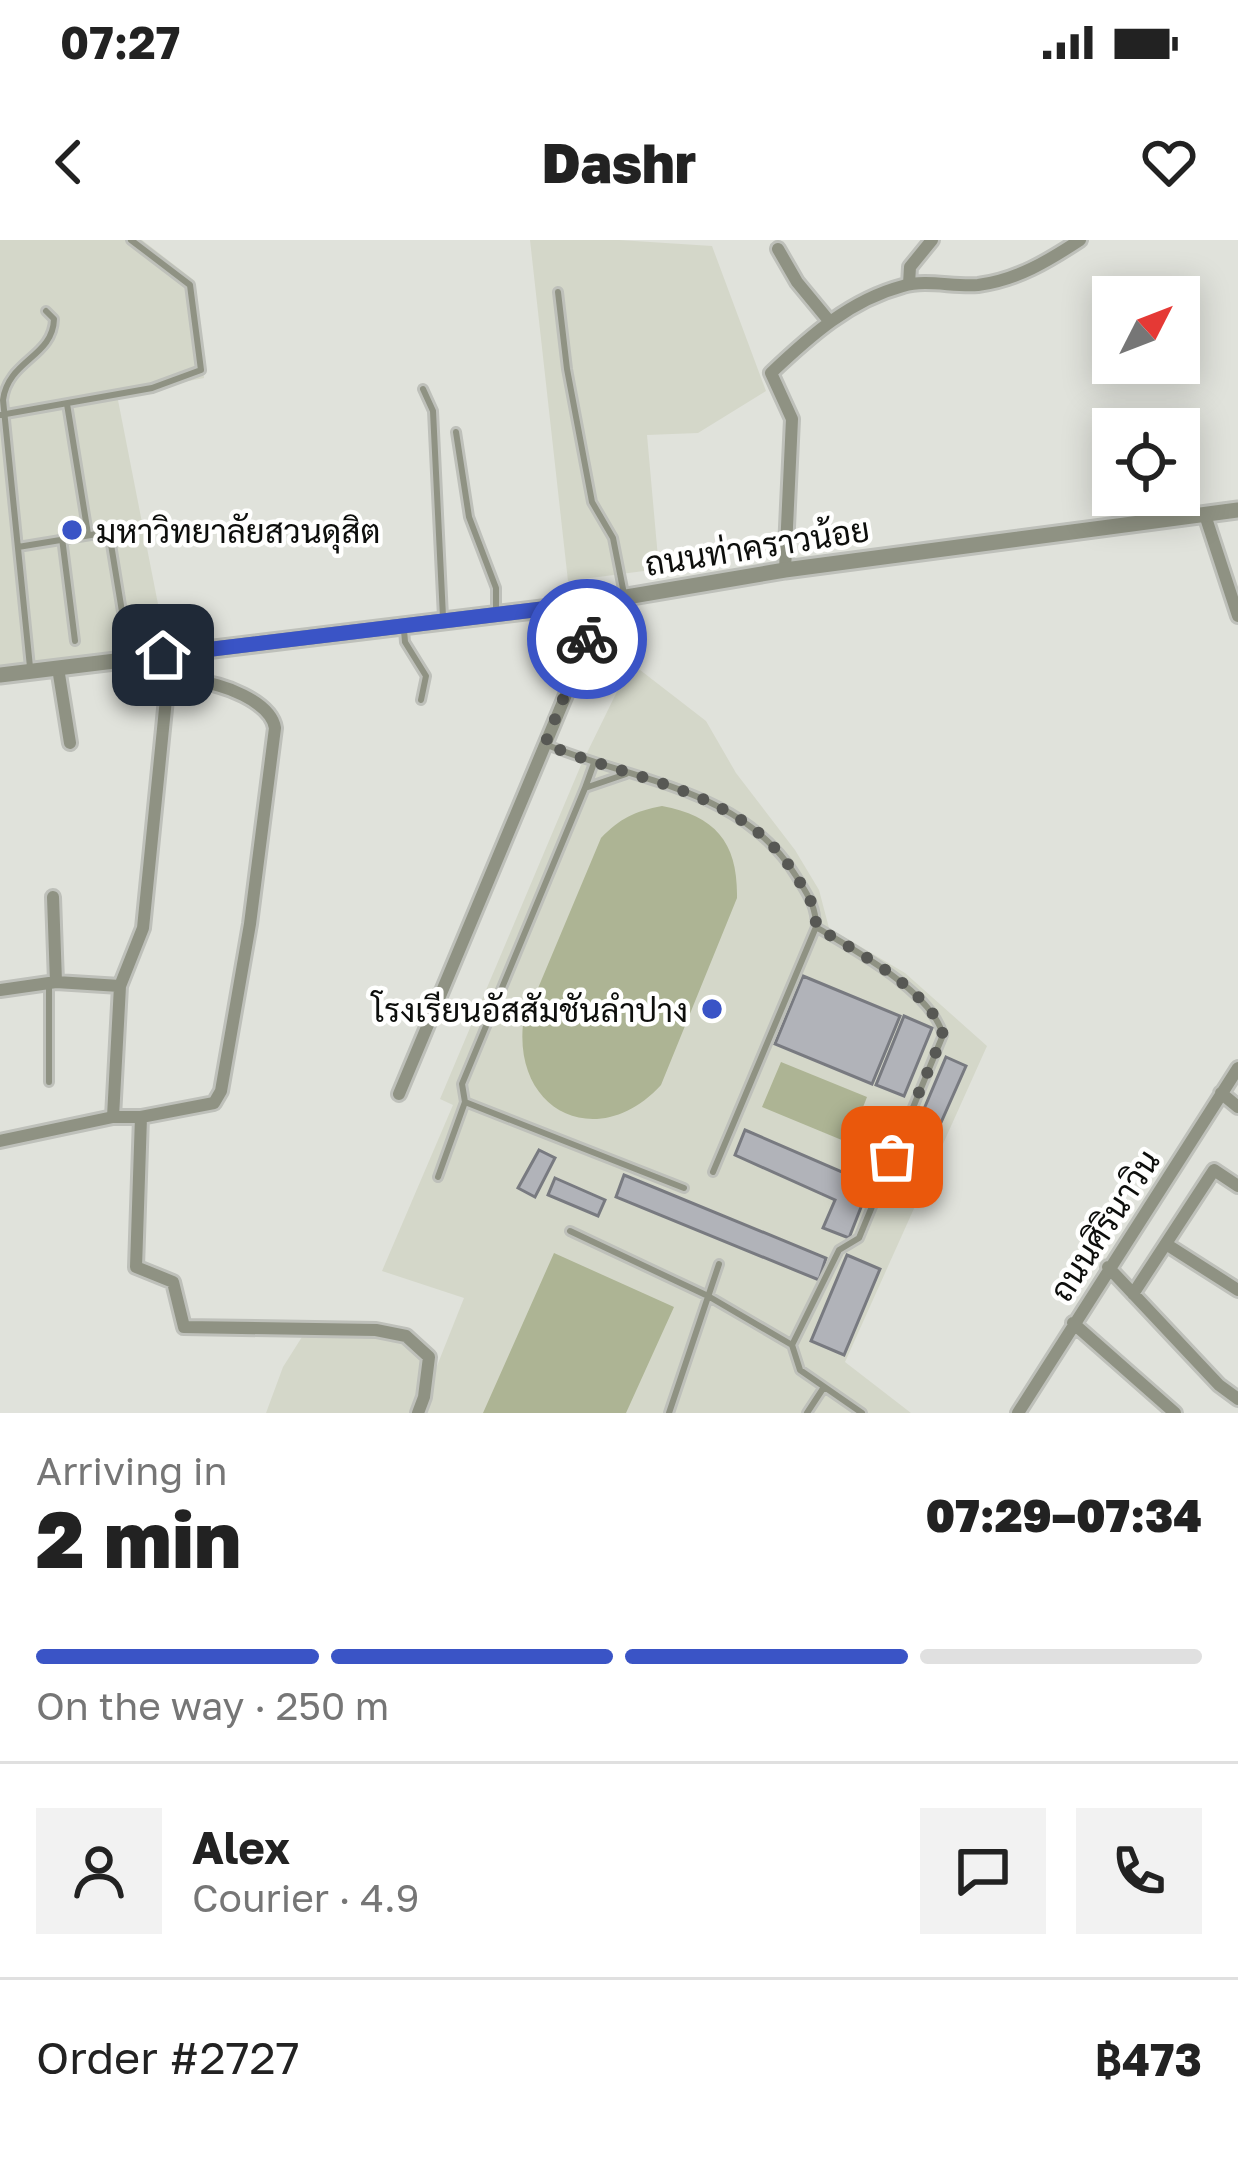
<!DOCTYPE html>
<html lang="en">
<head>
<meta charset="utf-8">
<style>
  :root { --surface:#fff; --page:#f2f2f2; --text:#222; --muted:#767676; --line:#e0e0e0; --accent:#3a54c6 }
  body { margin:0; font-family:"Golos Text",Sarabun,sans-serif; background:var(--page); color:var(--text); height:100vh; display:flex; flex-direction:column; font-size:45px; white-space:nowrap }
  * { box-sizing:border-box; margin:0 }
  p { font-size:39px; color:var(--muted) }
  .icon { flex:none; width:66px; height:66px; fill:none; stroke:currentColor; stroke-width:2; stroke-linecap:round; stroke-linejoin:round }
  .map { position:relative; height:1173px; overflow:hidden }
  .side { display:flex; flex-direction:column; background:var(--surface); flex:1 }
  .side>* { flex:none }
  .needle { width:78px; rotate:48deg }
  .tools { position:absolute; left:1092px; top:36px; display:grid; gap:24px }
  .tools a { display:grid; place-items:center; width:108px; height:108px; border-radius:0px; background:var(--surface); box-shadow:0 6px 30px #0003; font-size:60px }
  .pin { position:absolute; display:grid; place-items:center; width:102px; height:102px; color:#fff; margin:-51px; border-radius:24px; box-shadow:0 6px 18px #0006 }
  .courier { position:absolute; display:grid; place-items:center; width:120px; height:120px; margin:-60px; border:9px solid #3a54c6; border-radius:50%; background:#fff; color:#222; box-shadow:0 3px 15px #0007 }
  .overview em { font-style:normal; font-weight:800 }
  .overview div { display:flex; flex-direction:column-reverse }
  .overview { display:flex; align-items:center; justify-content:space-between; height:204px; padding:0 36px }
  h1 { font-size:78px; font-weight:800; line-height:90px }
  .bar { display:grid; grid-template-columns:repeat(4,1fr); gap:18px 12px; align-content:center; height:144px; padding:0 36px }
  .bar i { height:15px; border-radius:9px; background:var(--line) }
  .bar .active { background:var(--accent) }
  .bar p { grid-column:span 4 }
  .line { display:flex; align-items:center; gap:30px; padding:0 36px; border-top:3px solid var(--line) }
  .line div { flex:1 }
  .round { display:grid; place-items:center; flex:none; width:126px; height:126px; border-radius:0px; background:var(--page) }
  .status { display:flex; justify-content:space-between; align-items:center; height:84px; padding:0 60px; background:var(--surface); direction:ltr }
  .status svg { height:33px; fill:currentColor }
  header { display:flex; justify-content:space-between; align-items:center; height:156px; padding:0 36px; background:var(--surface); font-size:54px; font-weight:800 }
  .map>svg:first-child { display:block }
</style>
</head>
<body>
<div class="status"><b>07:27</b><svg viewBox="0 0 49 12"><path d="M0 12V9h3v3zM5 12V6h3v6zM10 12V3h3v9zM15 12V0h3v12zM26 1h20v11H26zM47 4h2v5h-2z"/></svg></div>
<header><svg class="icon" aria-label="back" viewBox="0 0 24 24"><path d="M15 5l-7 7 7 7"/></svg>Dashr<svg class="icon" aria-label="heart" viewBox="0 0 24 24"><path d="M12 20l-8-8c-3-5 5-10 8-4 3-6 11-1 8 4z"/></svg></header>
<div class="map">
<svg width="1238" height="1173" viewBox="0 0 1238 1173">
  <rect width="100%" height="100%" fill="#e0e2db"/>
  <path fill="#d4d7c9" d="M0,0h142l53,41 9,97 -87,17 50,255 -167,24z
    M530,0h89l93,6 54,145 -68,42 -51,2 12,134 -91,12z
    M631,423l75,58 30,52 59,77 24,40 10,38 76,45 82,73 -142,316 66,51h-645l17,-46 24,-38 99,7 23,21 -2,34 37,-93 -82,-27 71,-166 -13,-6 141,-334z"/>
  <path fill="#adb494" d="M662,566c54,10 76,37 75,92l-76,187c-61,67 -147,29 -138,-61l78,-186c18,-19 34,-27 61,-32z
    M781,822l86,35 -18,46 -87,-36z
    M554,1013l120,54 -48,106h-143z"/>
  <path fill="#b1b3b9" stroke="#787a80" stroke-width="3" d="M803,736l97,40 -28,68 -97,-40z
    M904,776l28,12 -28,68 -28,-11z
    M946,817l20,9 -31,70 -19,-8z
    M745,890l125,54 -21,54 -26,-10 12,-28 -100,-45z
    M539,910l16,8 -20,39 -17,-9z
    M624,935l202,83 -7,22 -203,-83z
    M555,938l50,22 -7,16 -50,-21z
    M847,1015l33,14 -36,86 -33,-14z"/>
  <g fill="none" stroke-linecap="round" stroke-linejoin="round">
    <defs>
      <path id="service" d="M558,52l9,77 25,133 21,36 11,56
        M423,149l10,22 10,206
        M67,164l21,130
        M0,175l152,-27 49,-18 -11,-85 -59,-45
        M456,192l13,85 27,71v26
        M62,298l13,103
        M18,307l91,-15 16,98
        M404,390l1,12 21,34 -5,24
        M30,427l-27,-267c5,-40 50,-43 51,-81l-8,-8
        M545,504c87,37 197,44 251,132 11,18 20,29 20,51l-103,245
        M585,548l9,-25
        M49,743v99
        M465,862l219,86
        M438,937l27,-75 -3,-18 123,-296 41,-14
        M570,991l138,65 84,49 8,25 62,43
        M792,1105l47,-95 20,-12 84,-203c-12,-44 -89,-85 -127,-108
        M669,1173l50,-149
        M807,1173l17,-26"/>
      <path id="minor" d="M778,9l19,33 33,40
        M909,44l1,-17 22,-27
        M1205,275l33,101
        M785,330l7,-151 -21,-46c39,-37 79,-73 132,-87 23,-7 50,1 75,-1 39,-5 70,-24 102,-45
        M58,428l12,75
        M53,657l3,85
        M0,750l56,-8 64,4
        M1221,853l17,14
        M399,854l187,-447 5,-44
        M113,877l7,-131 23,-58 24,-239
        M141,877l-5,150 37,15 11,45 192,3 30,6 23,21 -5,40 -6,16
        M0,901l113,-24h28l73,-14 7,-12 29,-167 25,-196c-4,-26 -54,-46 -79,-46 -9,0 -20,5 -29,7l-4,-34
        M1166,1004l72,46
        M1108,1027l111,118 19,14
        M1133,1054l81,-124 24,16
        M1073,1083l102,90
        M1018,1173l220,-345"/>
      <path id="tertiary" d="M0,435l591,-72 194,-33 453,-60"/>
    </defs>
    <use href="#service" stroke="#bec0ba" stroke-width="12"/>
    <use href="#minor" stroke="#bec0ba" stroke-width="18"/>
    <use href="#tertiary" stroke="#bec0ba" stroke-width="21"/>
    <use href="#service" stroke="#8f9283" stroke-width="6"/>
    <use href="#minor" stroke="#8f9283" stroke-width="12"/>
    <use href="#tertiary" stroke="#8f9283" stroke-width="15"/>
  </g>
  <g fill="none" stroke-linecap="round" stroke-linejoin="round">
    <path stroke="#575854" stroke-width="12" stroke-dasharray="0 21.6" d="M587,399l-42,105c87,37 197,44 251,132 11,18 20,29 20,51 38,23 116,64 127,108l-51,122"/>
    <path stroke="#3a54c6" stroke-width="15" d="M163,415l428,-52 -4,36"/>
  </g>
  <g fill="#3a54c6" stroke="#fffffe" stroke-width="4.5">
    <circle cx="72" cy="290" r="12"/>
    <circle cx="712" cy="769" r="12"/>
  </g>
  <g text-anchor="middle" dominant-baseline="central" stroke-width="9" stroke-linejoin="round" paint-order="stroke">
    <g font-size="33" fill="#0d0e0c" stroke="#fffffe" text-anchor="start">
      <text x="96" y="290">มหาวิทยาลัยสวนดุสิต</text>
      <text x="688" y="769" text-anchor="end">โรงเรียนอัสสัมชันลำปาง</text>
    </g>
    <g font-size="33" fill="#0d0e0c" stroke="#fffffe">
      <text transform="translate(757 306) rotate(-9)">ถนนท่าคราวน้อย</text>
      <text transform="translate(1104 985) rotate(-57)">ถนนศิรินาวิน</text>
    </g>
  </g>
</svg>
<div class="tools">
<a><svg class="needle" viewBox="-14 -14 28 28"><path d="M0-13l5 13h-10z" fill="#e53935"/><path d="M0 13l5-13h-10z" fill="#767676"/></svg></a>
<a><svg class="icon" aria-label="locate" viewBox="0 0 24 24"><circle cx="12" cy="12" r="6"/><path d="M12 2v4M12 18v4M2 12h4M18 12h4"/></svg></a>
</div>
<div class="pin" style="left:892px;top:917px;background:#ea580c"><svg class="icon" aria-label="bag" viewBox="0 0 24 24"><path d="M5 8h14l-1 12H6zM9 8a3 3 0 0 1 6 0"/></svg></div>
<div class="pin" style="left:163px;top:415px;background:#1f2937"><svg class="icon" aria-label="home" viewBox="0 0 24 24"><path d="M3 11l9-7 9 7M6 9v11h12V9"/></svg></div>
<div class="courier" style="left:587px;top:399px"><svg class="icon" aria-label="bike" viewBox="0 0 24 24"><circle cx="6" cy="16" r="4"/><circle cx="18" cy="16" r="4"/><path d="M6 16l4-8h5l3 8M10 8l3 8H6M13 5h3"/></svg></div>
</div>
<section class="side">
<div class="overview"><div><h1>2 min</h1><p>Arriving in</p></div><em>07:29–07:34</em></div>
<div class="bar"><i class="active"></i><i class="active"></i><i class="active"></i><i></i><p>On the way · 250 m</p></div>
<div class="line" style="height:216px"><a class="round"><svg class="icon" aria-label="person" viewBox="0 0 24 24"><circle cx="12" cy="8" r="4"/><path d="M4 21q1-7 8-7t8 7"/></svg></a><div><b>Alex</b><p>Courier · 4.9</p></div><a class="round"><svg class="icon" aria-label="chat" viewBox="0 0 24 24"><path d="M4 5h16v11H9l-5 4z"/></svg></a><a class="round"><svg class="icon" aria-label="phone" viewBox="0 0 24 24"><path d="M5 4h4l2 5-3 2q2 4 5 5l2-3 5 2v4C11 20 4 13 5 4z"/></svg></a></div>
<div class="line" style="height:156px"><div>Order #2727</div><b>฿473</b></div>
</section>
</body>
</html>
